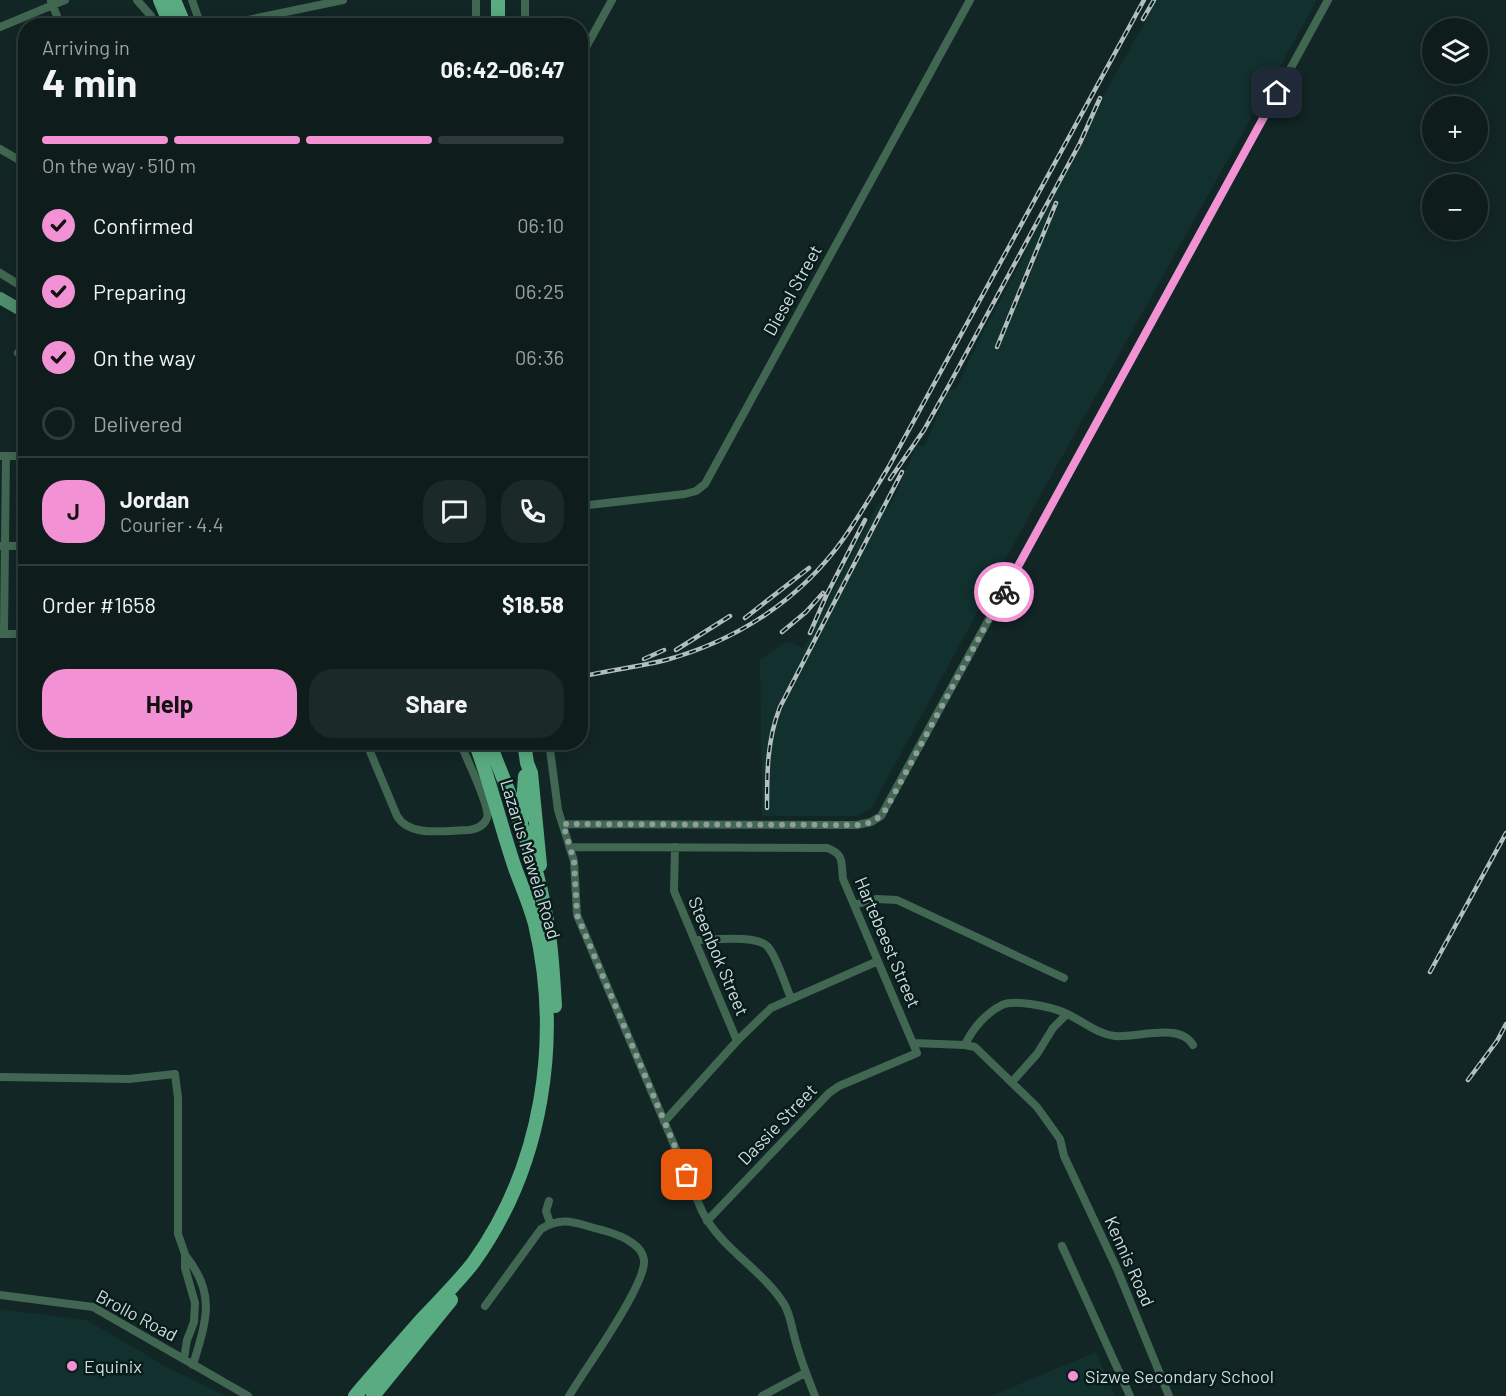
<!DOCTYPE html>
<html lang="en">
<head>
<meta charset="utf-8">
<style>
  :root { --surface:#0e1c1c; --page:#1c2929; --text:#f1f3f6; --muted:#9ba1a3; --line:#2e3a3b; --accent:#f391d5 }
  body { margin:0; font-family:Barlow,sans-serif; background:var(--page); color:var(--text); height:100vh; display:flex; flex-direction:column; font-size:22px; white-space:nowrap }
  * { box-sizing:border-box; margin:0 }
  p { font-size:20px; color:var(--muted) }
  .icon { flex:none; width:33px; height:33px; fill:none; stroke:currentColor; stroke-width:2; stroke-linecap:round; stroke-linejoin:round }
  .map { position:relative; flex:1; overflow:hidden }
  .side { position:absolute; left:18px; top:18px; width:570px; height:732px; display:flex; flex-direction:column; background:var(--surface); border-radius:24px; box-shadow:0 3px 15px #0003,0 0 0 2px var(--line) }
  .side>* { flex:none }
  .buttons { position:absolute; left:1422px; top:18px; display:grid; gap:12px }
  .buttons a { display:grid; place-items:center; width:66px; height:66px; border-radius:50%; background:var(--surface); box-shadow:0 3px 15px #0003,0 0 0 2px var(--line); font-size:30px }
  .pin { position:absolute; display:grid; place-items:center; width:51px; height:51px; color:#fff; margin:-26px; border-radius:12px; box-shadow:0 3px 9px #0006 }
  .courier { position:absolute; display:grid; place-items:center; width:60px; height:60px; margin:-30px; border:4px solid #f391d5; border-radius:50%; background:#fff; color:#222; box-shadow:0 2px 8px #0007 }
  .head em { font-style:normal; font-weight:700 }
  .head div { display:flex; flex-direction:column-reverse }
  .head { display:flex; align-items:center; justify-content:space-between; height:102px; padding:0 24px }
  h1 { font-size:39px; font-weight:700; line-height:45px }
  .bar { display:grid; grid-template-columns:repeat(4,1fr); gap:9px 6px; align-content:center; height:72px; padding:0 24px }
  .bar i { height:8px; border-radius:4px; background:var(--line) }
  .bar .active { background:var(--accent) }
  .bar p { grid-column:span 4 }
  .line { display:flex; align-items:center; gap:15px; padding:0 24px; border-top:2px solid var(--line) }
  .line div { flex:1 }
  .round { display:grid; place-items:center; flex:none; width:63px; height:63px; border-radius:24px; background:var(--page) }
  ol { padding:0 24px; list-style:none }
  li { display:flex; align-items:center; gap:18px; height:66px }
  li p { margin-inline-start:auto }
  li .icon { padding:6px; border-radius:50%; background:var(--accent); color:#111; stroke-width:4 }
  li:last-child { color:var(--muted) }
  li i { width:33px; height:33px; border:3px solid var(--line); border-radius:50% }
  .button { display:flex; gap:12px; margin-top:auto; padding:12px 24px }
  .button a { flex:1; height:69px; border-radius:24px; background:var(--accent); color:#111; font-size:24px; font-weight:700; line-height:69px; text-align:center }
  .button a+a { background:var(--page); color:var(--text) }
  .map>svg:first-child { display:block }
</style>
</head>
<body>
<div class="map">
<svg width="1506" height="1396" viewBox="0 0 1506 1396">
  <rect width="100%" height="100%" fill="#122625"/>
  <path fill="#11302e" d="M1157,0h160l-283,507 -163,302 -14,7h-95l-2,-156 26,-19 18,7 74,-145 11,5 28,-64 7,3 24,-57h7l27,-56 33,-61 76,-155z
    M0,1309l87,11 78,46 61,30h-226z
    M1096,1352l19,44h-124z"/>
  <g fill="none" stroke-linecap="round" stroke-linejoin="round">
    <path stroke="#416752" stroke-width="8" d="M137,0l14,16 4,10
      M192,0l9,26
      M525,0v26
      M51,1l10,25
      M219,26l124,-26
      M476,26v-26
      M0,27l65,-27
      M580,58l32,-58
      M0,149l26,15
      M0,273l26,16
      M26,341l-8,12 8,4
      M0,456h26
      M580,506l105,-12 11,-3 9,-7 265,-484
      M0,546h26
      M0,634h26
      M4,634l2,-178
      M366,742l31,74c13,22 49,14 72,14 7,-1 15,-4 18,-12 4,-11 -22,-62 -27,-76
      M549,742l9,68 16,51 3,54 125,296c19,38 60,58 82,93 6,10 7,20 10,31 5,21 13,41 21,61
      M563,824l294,1 14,-3 10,-6 447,-816
      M571,847l256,1c18,6 14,16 16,31l74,174 -78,33 -10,7 -122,128
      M675,847l-1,44 63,150
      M854,905l22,-6 21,1 167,78
      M695,940c16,0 63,-6 73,7 9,10 17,38 23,51
      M913,1043l52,2 10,2 62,60 23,32 4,17 53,113 52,127
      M965,1045c7,-16 21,-32 37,-40 14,-6 50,2 63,8 17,7 31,21 50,23 22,2 65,-14 78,9
      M0,1077l129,2 46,-5 3,24v136l7,20v14l10,35 -1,19 -7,18 -3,19
      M1012,1082l25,-28 16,-26 14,-14
      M664,1122l73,-81 34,-33 107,-47
      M549,1201l-3,10 4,12
      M1062,1246l68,150
      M185,1255c32,39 21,66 8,110
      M0,1295l93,12 155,89
      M485,1306l56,-77c23,-14 36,-5 61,1 15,4 40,13 42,30 3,24 -61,112 -75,136
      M762,1396l43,-23"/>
    <path stroke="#4f8d6c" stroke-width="12" d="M0,298l26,15"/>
    <path stroke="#59ab81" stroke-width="14" d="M160,0l11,26
      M174,0l11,26
      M498,26v-26
      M489,742c21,54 44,106 55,163 7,33 9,67 11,101
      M524,742l3,21 4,10 9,92
      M522,819l3,-43
      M355,1396c23,-27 46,-53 69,-79 17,-18 34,-35 49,-54 70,-97 89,-224 62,-339 -5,-19 -13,-37 -20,-56 -14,-41 -24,-84 -40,-126
      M373,1396l78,-96"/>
    <defs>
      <path id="rail" d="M1143,19l11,-19
        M997,347l59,-144
        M890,479l34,-49 24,-43 132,-244 20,-45
        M745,618l64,-50
        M782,632l24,-20 17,-19
        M810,633l17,-39 38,-74
        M676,650l54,-34
        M644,659l20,-9
        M580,677c29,-7 58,-10 86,-17 72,-20 135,-61 178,-122 16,-23 30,-47 44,-70l256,-468
        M767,808c0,-36 0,-68 13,-101l122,-235
        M1430,972l76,-139
        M1468,1080l29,-39 9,-17"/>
    </defs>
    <use href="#rail" stroke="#b2bfbe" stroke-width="4.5"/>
    <use href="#rail" stroke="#081d1b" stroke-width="2" stroke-dasharray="7" stroke-linecap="butt"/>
  </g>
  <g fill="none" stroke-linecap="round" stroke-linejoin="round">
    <path stroke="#8e9c9b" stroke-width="6" stroke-dasharray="0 10.8" d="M687,1175l-110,-260 -3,-54 -11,-37 294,1c13,-1 21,-5 29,-16l118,-217"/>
    <path stroke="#f391d5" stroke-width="8" d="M1004,592l273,-499"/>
  </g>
  <g fill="#f391d5" stroke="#081d1b" stroke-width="2">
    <circle cx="72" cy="1366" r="6"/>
    <circle cx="1073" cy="1376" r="6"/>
  </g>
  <g text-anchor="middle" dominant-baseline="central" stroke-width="5" stroke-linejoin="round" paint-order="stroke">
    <g font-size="18" fill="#d0dcdb" stroke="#081d1b">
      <text transform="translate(792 290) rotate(-61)">Diesel Street</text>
      <text transform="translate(531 859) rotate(73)">Lazarus Mawela Road</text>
      <text transform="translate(888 942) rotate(67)">Hartebeest Street</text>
      <text transform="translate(719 956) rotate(67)">Steenbok Street</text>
      <text transform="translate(777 1124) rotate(-46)">Dassie Street</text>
      <text transform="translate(1130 1261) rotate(66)">Kennis Road</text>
      <text transform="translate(137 1315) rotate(28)">Brollo Road</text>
    </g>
    <g font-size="18" fill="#d0dcdb" stroke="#081d1b" text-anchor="start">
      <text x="84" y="1366">Equinix</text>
      <text x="1085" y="1376">Sizwe Secondary School</text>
    </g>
  </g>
</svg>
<div class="buttons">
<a><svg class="icon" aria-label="layers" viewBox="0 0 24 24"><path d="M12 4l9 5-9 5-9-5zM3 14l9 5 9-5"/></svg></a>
<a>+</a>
<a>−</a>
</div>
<div class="pin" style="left:687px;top:1175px;background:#ea580c"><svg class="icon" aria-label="bag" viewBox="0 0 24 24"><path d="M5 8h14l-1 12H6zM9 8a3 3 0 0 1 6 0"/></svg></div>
<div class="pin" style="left:1277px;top:93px;background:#1f2937"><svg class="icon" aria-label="home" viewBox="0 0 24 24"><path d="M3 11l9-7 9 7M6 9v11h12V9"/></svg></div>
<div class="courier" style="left:1004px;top:592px"><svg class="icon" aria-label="bike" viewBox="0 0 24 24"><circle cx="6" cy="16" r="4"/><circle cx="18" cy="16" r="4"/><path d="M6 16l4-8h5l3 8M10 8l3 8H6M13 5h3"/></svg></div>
<section class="side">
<div class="head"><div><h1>4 min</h1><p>Arriving in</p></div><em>06:42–06:47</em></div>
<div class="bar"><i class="active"></i><i class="active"></i><i class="active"></i><i></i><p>On the way · 510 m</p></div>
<ol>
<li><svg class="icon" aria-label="check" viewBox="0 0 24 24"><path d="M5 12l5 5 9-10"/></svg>Confirmed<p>06:10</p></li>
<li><svg class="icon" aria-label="check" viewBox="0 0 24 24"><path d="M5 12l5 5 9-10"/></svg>Preparing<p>06:25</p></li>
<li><svg class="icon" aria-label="check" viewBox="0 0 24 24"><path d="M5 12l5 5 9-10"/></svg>On the way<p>06:36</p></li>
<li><i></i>Delivered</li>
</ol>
<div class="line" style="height:108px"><b class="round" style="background:var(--accent);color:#111">J</b><div><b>Jordan</b><p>Courier · 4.4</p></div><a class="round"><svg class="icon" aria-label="chat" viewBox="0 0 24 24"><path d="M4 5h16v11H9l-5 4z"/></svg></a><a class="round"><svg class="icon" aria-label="phone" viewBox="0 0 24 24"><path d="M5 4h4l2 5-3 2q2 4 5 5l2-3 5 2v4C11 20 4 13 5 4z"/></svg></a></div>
<div class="line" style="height:78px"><div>Order #1658</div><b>$18.58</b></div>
<div class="button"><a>Help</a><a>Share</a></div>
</section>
</div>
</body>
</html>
